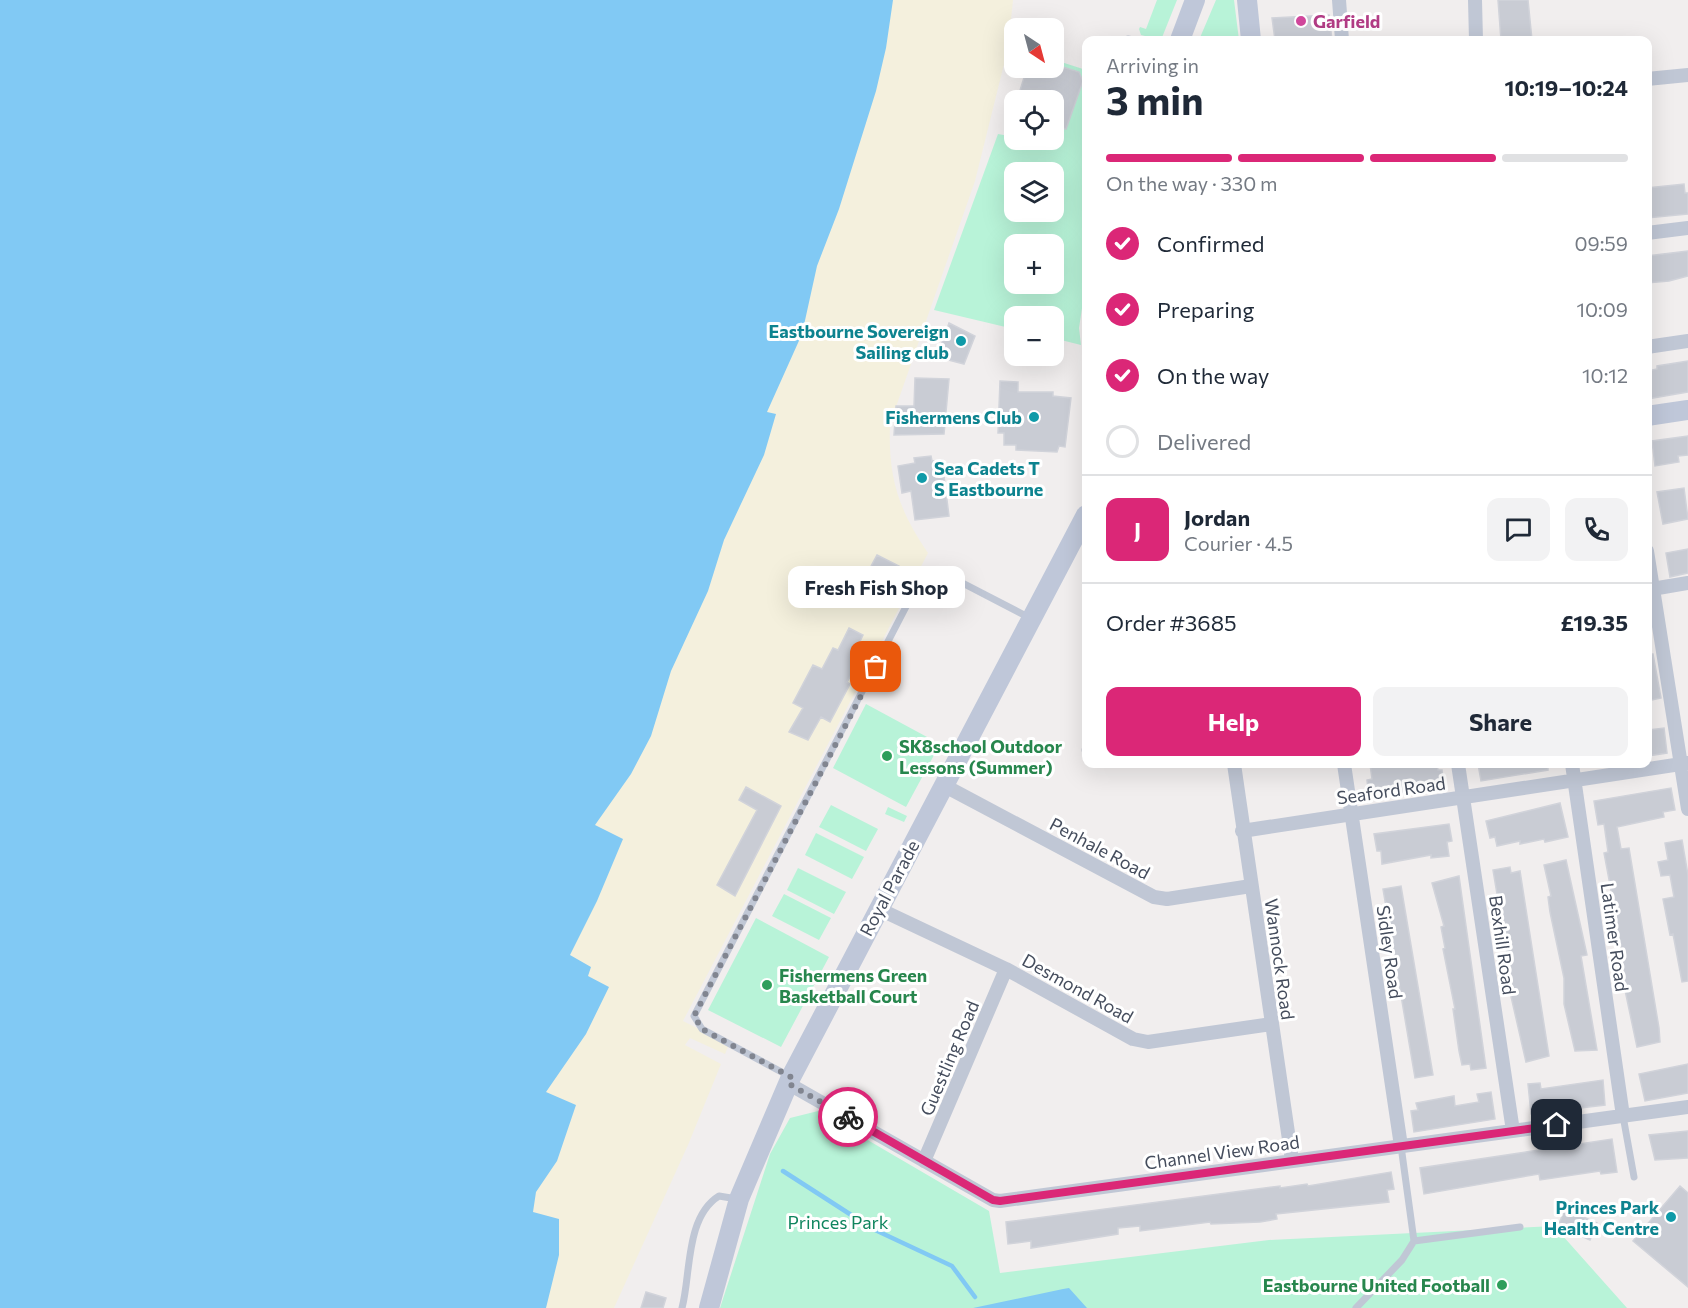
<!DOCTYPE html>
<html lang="en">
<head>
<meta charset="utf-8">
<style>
  :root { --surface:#fff; --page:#f2f2f3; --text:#1f2937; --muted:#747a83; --line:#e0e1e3; --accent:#db2777 }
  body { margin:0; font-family:Commissioner,sans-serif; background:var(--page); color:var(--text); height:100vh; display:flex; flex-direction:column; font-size:22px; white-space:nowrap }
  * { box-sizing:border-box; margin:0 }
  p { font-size:20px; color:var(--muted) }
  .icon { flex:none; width:33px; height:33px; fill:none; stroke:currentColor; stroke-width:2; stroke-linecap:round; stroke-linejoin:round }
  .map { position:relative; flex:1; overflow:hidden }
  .side { position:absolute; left:1082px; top:36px; width:570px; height:732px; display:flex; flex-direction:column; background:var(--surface); border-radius:12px; box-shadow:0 6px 24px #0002 }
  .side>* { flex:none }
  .needle { width:39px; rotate:144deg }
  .controls { position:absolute; left:1004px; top:18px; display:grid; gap:12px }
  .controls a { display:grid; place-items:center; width:60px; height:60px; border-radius:12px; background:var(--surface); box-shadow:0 6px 24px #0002; font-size:30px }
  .pin { position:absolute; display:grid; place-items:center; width:51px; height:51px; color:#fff; margin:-26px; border-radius:12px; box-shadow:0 3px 9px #0006 }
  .courier { position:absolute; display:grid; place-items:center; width:60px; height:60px; margin:-30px; border:4px solid #db2777; border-radius:50%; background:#fff; color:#222; box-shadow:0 2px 8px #0007 }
  .bubble { position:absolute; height:42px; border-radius:12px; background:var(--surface); box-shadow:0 6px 24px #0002; font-size:20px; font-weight:700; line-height:42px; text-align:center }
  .head em { font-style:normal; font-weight:700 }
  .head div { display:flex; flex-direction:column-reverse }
  .head { display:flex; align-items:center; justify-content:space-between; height:102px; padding:0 24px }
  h1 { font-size:39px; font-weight:700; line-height:45px }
  .bar { display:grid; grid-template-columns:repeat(4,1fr); gap:9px 6px; align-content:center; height:72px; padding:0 24px }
  .bar i { height:8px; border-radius:4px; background:var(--line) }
  .bar .current { background:var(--accent) }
  .bar p { grid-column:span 4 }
  .line { display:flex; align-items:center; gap:15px; padding:0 24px; border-top:2px solid var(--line) }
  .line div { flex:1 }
  .round { display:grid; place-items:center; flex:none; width:63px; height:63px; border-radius:12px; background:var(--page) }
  ol { padding:0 24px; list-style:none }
  li { display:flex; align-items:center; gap:18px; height:66px }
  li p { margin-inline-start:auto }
  li .icon { padding:6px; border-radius:50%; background:var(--accent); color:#fff; stroke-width:4 }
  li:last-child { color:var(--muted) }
  li i { width:33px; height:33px; border:3px solid var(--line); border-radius:50% }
  .cta { display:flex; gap:12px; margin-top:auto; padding:12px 24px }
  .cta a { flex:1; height:69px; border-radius:12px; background:var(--accent); color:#fff; font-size:24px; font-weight:700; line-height:69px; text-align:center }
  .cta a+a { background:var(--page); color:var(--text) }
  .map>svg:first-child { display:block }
</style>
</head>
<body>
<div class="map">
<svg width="1688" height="1308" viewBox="0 0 1688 1308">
  <rect width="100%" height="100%" fill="#f1eeee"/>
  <path fill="#b8f3d8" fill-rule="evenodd" d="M1157,0h20l-16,40 -20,-5 -2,-6 1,-2 6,2z
    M1216,0h18l5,40h-40z
    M1055,60l31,10v212l-7,46 2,17 -28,-7v-22h-39v13l-80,-19 64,-176 11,2 5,-3v7h39v-40h-12zM1014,172h39v40h-39zM1014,244h39v40h-39z
    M866,704l74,40 -34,63 -73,-39z
    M831,805l47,24 -12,22 -47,-24z
    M888,807l19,9 -3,6 -19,-8z
    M816,833l48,24 -12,22 -47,-24z
    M798,868l48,24 -12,22 -47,-24z
    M784,894l47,24 -12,22 -47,-24z
    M756,918l73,39 -48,90 -73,-37z
    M818,1111l171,100 11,62 269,-33 285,-14 73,82h-907l50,-154 20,-36z"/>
  <path fill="#f4f0dd" d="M768,0h245l-5,48 -33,133 -85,243c-2,53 8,85 38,129l-245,468 46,23 -4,10 -35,-16 -5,7 36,19 -33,81 -74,163h-223z"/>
  <path fill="#81c9f4" d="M0,0h893l-7,48 -10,43 -37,118 -22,57 -15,68 -35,78 9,2 -12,41 -40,85 -16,51 -37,80 -20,65 -20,38 -36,51 28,14 -26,62 -27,54 21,12 -3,9 21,11 -23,47 -40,58 30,13 -19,56 -21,31 -3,20 26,7v36l-13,53h-546z
    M1069,1288l18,20h-114l90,-19z"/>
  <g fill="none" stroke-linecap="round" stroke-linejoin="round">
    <path stroke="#81c9f4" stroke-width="4.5" d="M783,1171l90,58 79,37 23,31"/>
  </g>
  <path fill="#c9ccd4" stroke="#d1d3da" stroke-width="1.5" d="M1498,0h30l4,40h-31z
    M1329,15l3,25h-57l-3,-22z
    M1053,64l26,8 4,9 -17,48 -13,-4v-25h-36l10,-32h26z
    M1684,184l1,9h3v21l-41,4v-30z
    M1688,251v25l-19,5 -22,2v-27z
    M949,323l26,13 -11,28 -27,-7z
    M1688,361v31l-41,7v-28l10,-2v-3z
    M915,378l34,1 -5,55 -50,1 2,-29h18z
    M1000,381l18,1v10h35v4l18,2 -6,49 -6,-1 -2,6 -41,-2v-5h-12v-12h-6z
    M1688,436v19l-10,1 1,6 -24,4 -3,-25z
    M931,456l1,5 10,-1 7,56 -34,4 -4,-29 -9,2 -4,-27 17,-3 -1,-5z
    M1684,488l4,31 -25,5 -6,-32z
    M1688,549v24l-18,4 -4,-24z
    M877,555l22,11 -16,32 -23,-11z
    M849,628l14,7 -9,19 7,4 -14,24 3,2 -20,38 -9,-5 -13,23 -19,-8 14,-24 -10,-5 20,-38 9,4 11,-21 5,2z
    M1647,654h6l8,44 -14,3z
    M1664,728l3,25 -20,3 2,-26z
    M1370,764h67l1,6h4l2,17 -75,10 -2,-17 5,-1z
    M1478,764h70v6l-67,11z
    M746,787l35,19 -46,90 -18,-11 40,-75 -18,-10z
    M1671,788l4,22 -12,2 1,5 -47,10 4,22 8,-1 30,180 1,14 -23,5 -19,-90 5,-1 -12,-50h3l-10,-53 4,-1 -4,-28 -6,1 -4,-24z
    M1560,803l8,34 -23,5 -1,-3 -24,5v-3l-23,5 -2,-9 -5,1 -4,-17z
    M1449,824l3,17 -5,1 2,14 -18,2v-3l-49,9 -1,-13h-4l-3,-17z
    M1682,840l6,35v106l-6,1 -9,-48 -3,1 -7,-36 11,-2 -4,-22 -9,1 -3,-14 10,-2 -3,-17z
    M1566,860l21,95 -6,1 16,94 -22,1 -11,-47v-26l-14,-66 -2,-15 3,-1 -7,-31z
    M1510,867l1,6 9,-2 29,185 -23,6 -19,-83 4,-1 -18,-108z
    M1459,876l27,192 -15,2 -1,-6 -8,1 -3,-14 -6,-42h2l-12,-60 2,-1 -4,-21 3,-1 -12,-43z
    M1401,886l32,189 -18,3 -32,-189z
    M1688,1064v29l-43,8 -6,-27z
    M1603,1080l2,25 -74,9 -3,-30 12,-1 1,6z
    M1491,1092l4,27 -81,13 -3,-21 7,-1 -2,-7 38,-7 1,10 24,-4 -2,-8z
    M1688,1131v27l-33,2 -6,-25z
    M1612,1139l5,33 -16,2 -1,-3 -60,9 -1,-6 -115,20 -4,-26z
    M1391,1172l3,17 -7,1 2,12 -113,12 1,5 -17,3 -49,2 -1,-2 -70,9v-5l-22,2v6l-87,14v-7l-23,3 -2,-22 274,-36v2l27,-4 1,2z
    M1680,1186l8,7v94l-55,-46z
    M1565,1209l32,14 -7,17 -32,-14z
    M646,1292l20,6 -3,10h-22z"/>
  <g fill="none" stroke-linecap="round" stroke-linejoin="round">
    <path stroke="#c0c7d5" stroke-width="7" d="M1128,39l5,1
      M1085,750h1
      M789,1076l-87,-47 -8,-13 231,-446 22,5 83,43
      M1623,1116l11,61
      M1401,1146l13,95
      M682,1308c9,-33 3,-91 37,-112l18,3
      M1356,1308l46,-48 12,-19 106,-14"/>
    <path stroke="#c0c7d5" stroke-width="14" d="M1339,0l3,40
      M1475,0l1,40
      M1647,79l41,-4
      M1647,233l41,-5
      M1647,347l41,-6
      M1647,551l41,258
      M1652,589l36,-6
      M1234,764l58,396
      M1344,764l57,382
      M1458,764l55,367
      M1572,764l51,352
      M943,785l211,112 13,2 84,-13
      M1242,831l446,-68
      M879,909l127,60 127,70 15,3 124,-18
      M789,1084l204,116 7,1 688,-94
      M924,1161l82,-192"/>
    <path stroke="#bfc7d9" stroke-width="20" d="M1247,0l4,40
      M1180,40l15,-40
      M1647,416l41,-6
      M709,1308l30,-109 52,-122 295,-562"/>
  </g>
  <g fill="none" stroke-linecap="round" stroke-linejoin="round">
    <path stroke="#818590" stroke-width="6" stroke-dasharray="0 10.8" d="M848,1117l-59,-33 2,-7 -89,-48 -8,-13 182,-349"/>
    <path stroke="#db2777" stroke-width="8" d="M848,1117l145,83 7,1 557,-76"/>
  </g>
  <circle fill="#d1479c" stroke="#fff" stroke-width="2" cx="1301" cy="21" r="6"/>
  <g fill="#0f9aa8" stroke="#fff" stroke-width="2">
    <circle cx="961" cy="341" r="6"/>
    <circle cx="1034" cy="417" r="6"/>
    <circle cx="922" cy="478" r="6"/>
    <circle cx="1671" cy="1217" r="6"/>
  </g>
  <g fill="#2e9e5b" stroke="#fff" stroke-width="2">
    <circle cx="887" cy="756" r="6"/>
    <circle cx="767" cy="985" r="6"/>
    <circle cx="1502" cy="1285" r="6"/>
  </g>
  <g text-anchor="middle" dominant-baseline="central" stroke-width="6" stroke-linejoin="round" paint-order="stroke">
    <g font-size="18" font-weight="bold" fill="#b23c85" stroke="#fff" text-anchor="start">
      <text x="1313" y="21">Garfield</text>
    </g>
    <g font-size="18" font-weight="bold" fill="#0d838f" stroke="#fff" text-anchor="end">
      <text x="949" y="331">Eastbourne Sovereign<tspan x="949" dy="21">Sailing club</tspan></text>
      <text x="1022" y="417">Fishermens Club</text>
      <text x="934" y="468" text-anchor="start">Sea Cadets T<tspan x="934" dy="21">S Eastbourne</tspan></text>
      <text x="1659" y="1207">Princes Park<tspan x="1659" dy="21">Health Centre</tspan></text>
    </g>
    <g font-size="18" font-weight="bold" fill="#27864d" stroke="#fff" text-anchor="start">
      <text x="899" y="746">SK8school Outdoor<tspan x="899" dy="21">Lessons (Summer)</tspan></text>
      <text x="779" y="975">Fishermens Green<tspan x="779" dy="21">Basketball Court</tspan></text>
      <text x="1490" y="1285" text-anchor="end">Eastbourne United Football</text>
    </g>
    <g font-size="18" fill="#454d5d" stroke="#fff">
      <text transform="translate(1391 790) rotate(-8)">Seaford Road</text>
      <text transform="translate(1100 848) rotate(28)">Penhale Road</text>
      <text transform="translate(889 888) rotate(-62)">Royal Parade</text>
      <text transform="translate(1615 937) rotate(82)">Latimer Road</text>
      <text transform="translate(1503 945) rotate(82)">Bexhill Road</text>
      <text transform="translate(1390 952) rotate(82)">Sidley Road</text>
      <text transform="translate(1280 959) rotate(82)">Wannock Road</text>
      <text transform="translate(1078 988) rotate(29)">Desmond Road</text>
      <text transform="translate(949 1058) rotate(-67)">Guestling Road</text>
      <text transform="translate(1222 1152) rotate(-8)">Channel View Road</text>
    </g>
    <g font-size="18" fill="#0f855e" stroke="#fff">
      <text x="838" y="1222">Princes Park</text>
    </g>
  </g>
</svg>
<div class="controls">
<a><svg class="needle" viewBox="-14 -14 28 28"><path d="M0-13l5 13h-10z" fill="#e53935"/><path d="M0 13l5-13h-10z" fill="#747a83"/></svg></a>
<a><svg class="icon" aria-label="locate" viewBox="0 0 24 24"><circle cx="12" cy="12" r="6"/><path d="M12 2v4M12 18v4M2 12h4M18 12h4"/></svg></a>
<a><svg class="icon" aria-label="layers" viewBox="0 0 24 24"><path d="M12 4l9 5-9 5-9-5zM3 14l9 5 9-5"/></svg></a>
<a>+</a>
<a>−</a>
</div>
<div class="pin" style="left:876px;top:667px;background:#ea580c"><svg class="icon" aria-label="bag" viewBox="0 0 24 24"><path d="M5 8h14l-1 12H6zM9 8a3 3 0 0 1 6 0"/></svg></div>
<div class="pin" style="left:1557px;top:1125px;background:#1f2937"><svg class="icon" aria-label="home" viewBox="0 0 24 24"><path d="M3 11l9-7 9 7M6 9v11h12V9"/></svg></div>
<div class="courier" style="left:848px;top:1117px"><svg class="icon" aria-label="bike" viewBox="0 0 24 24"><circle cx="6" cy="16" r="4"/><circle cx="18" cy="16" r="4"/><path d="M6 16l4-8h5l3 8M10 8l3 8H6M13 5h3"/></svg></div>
<div class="bubble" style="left:788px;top:566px;width:177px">Fresh Fish Shop</div>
<section class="side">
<div class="head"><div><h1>3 min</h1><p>Arriving in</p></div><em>10:19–10:24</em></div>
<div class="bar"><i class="current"></i><i class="current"></i><i class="current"></i><i></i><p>On the way · 330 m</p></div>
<ol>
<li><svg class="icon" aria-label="check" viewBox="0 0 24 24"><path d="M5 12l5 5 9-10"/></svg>Confirmed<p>09:59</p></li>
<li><svg class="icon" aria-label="check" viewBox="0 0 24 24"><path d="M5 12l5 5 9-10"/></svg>Preparing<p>10:09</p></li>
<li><svg class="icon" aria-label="check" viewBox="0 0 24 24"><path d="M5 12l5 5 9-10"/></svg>On the way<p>10:12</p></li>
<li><i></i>Delivered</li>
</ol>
<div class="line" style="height:108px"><b class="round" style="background:var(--accent);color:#fff">J</b><div><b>Jordan</b><p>Courier · 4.5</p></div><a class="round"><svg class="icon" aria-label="chat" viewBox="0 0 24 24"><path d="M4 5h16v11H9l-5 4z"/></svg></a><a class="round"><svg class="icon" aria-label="phone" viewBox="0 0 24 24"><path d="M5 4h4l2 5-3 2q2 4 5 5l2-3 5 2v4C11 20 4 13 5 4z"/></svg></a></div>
<div class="line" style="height:78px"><div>Order #3685</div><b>£19.35</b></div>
<div class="cta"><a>Help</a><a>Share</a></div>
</section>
</div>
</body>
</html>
